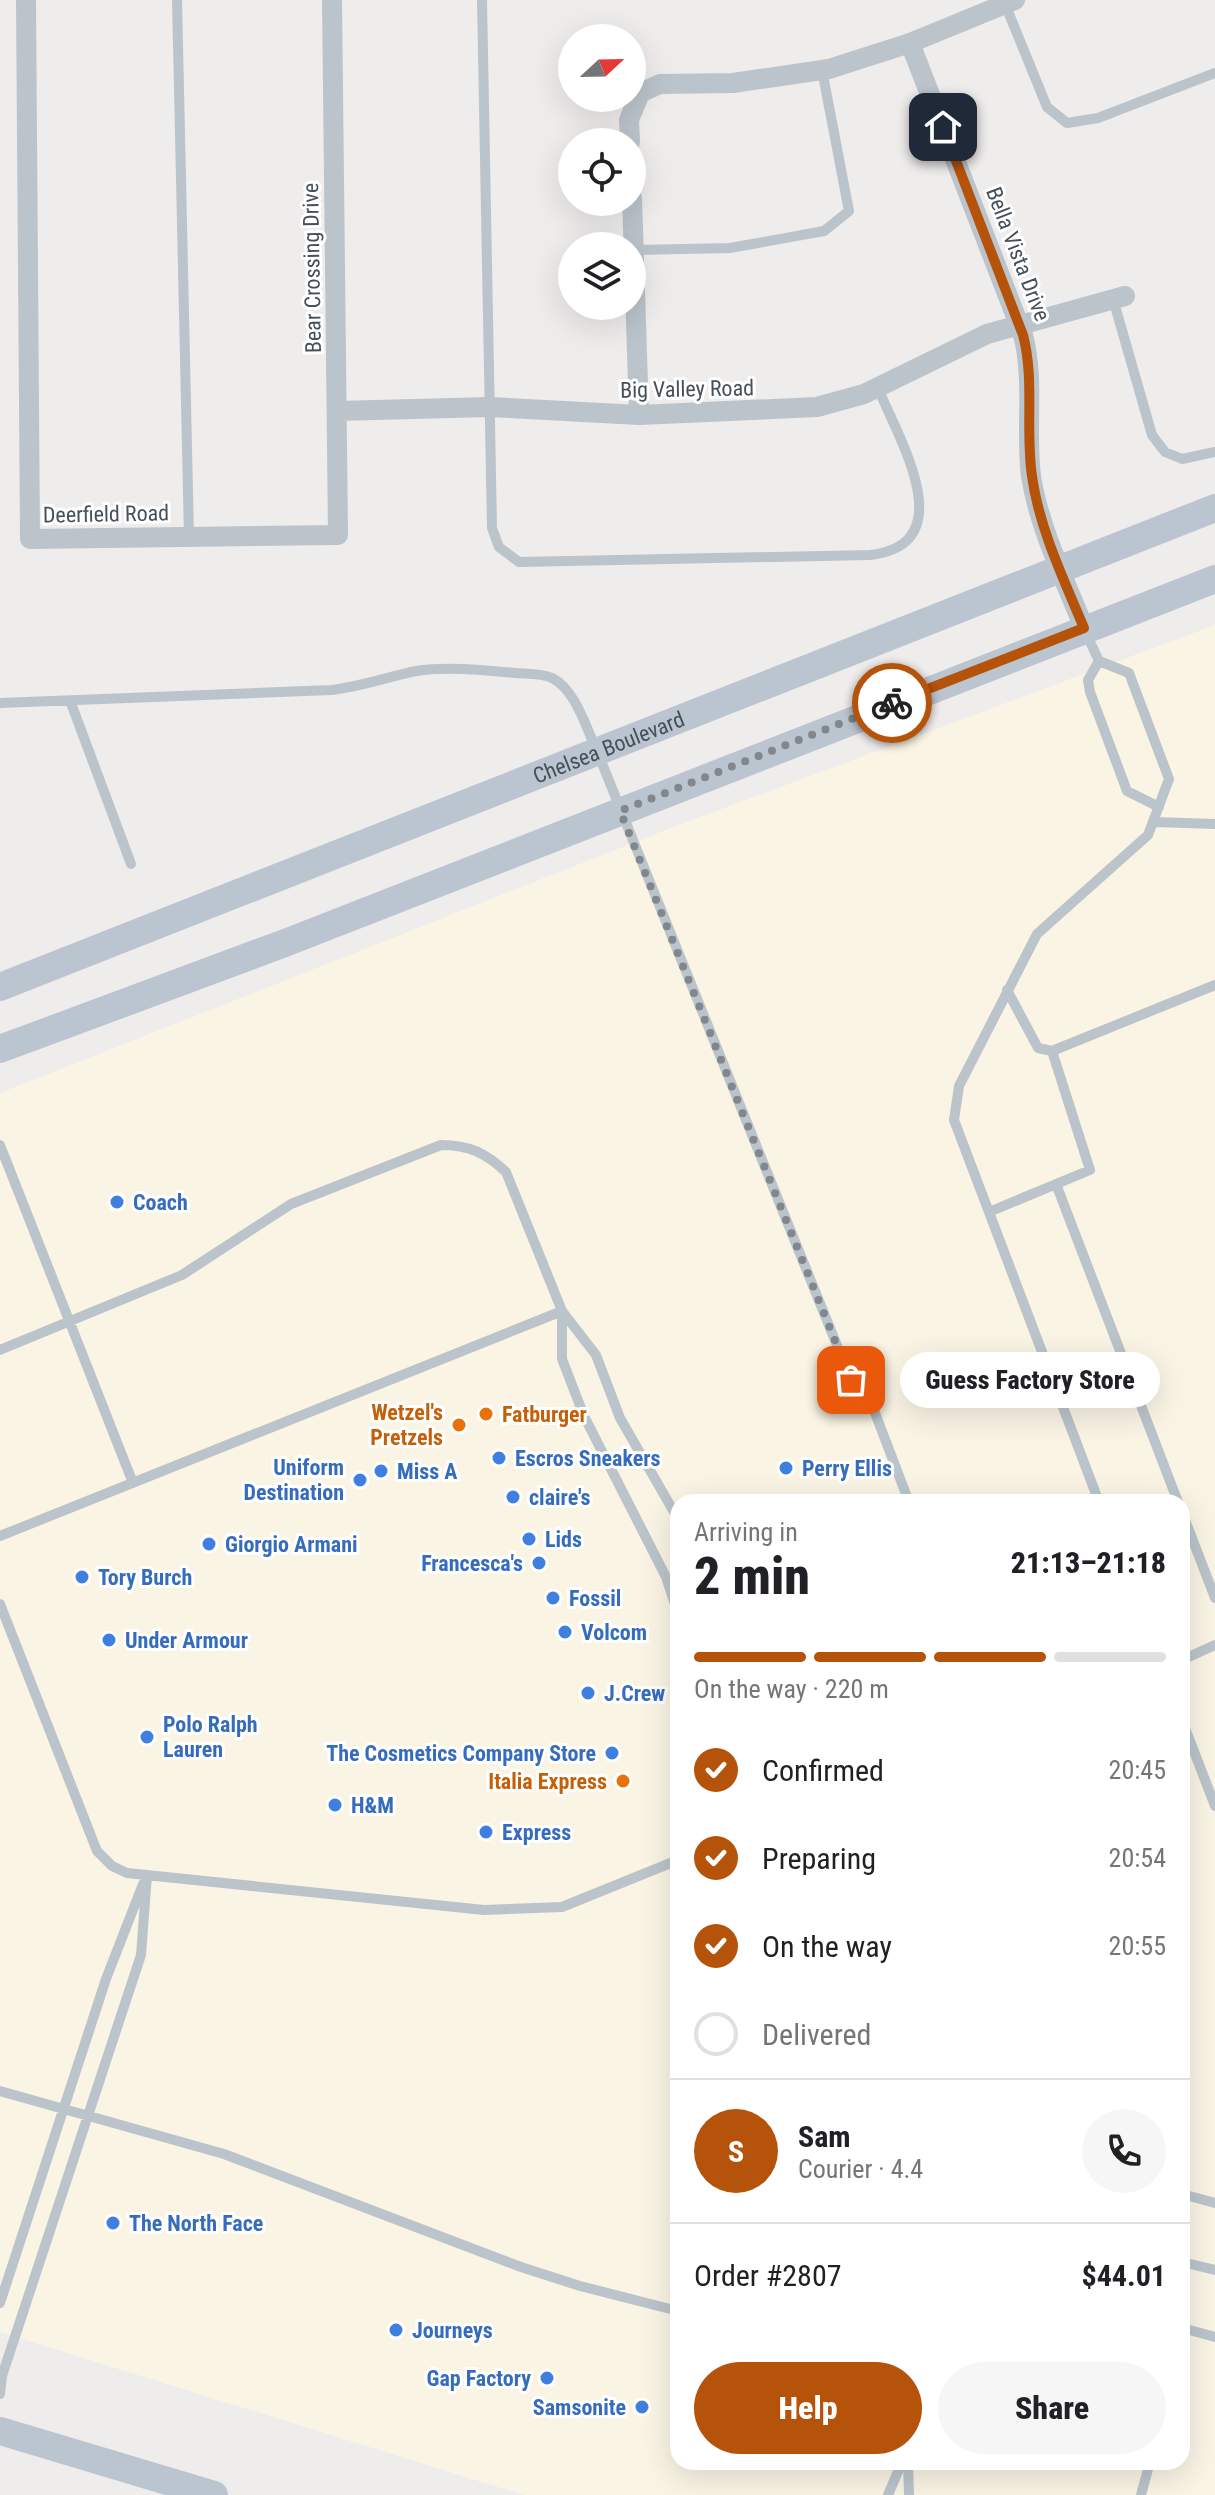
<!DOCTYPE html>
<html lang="en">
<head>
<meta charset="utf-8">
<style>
  :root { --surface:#fff; --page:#f6f6f6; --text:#202124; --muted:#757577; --line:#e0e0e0; --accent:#b45309 }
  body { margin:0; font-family:"Roboto Condensed",sans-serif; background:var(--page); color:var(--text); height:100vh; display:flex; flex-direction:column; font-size:30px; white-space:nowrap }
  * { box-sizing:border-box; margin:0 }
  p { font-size:26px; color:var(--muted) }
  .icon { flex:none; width:44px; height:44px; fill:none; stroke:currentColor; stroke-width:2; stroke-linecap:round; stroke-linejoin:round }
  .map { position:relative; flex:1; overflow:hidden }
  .side { position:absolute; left:670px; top:1494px; width:520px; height:976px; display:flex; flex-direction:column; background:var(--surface); border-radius:24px; box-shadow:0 8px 32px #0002 }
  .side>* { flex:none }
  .needle { width:52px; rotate:68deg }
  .tools { position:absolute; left:558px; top:24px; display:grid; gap:16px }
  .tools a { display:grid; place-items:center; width:88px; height:88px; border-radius:50%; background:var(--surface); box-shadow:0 8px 32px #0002; font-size:40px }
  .pin { position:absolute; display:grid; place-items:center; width:68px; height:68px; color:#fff; margin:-34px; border-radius:16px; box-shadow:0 4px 12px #0006 }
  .courier { position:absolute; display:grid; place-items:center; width:80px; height:80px; margin:-40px; border:6px solid #b45309; border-radius:50%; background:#fff; color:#222; box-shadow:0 2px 10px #0007 }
  .bubble { position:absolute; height:56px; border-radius:28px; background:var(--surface); box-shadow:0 8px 32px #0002; font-size:26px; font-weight:800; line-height:56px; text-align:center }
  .headline em { font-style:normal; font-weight:800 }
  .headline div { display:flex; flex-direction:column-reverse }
  .headline { display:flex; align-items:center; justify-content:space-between; height:136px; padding:0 24px }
  h1 { font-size:52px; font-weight:800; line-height:60px }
  .bar { display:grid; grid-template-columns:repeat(4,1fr); gap:12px 8px; align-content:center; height:96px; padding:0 24px }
  .bar i { height:10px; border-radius:6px; background:var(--line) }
  .bar .current { background:var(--accent) }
  .bar p { grid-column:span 4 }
  .line { display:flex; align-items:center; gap:20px; padding:0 24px; border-top:2px solid var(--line) }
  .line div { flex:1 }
  .round { display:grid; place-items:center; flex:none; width:84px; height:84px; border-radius:42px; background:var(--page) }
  ol { padding:0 24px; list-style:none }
  li { display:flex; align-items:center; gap:24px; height:88px }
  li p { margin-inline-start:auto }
  li .icon { padding:8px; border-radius:50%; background:var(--accent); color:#fff; stroke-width:4 }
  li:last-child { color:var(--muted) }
  li i { width:44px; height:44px; border:4px solid var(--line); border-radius:50% }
  .cta { display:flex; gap:16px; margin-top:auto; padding:16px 24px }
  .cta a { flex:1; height:92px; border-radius:48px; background:var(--accent); color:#fff; font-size:32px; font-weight:800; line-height:92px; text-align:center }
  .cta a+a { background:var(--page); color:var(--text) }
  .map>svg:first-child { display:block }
</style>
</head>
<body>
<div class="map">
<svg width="1215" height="2495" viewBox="0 0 1215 2495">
  <rect width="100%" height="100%" fill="#efecec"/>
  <path fill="#faf4e5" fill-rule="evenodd" d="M1215,625v1870h-691l-524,-163v-1239l676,-267zM678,1502h504v960h-504z"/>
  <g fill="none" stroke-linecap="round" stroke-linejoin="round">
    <path stroke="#bbc4cb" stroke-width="10" d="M177,0l12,537
      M482,0l10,528 7,19 20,15 351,-7c94,-11 28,-117 8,-167
      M1005,4l42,103 20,16 31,-5 117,-45
      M634,250l96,-2 94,-17 25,-20 -27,-141
      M1113,299l39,136 13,17 17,7 33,-7
      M1085,631l14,30 30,12 40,106 -21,56 -111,99 -78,152 -5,34 145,382
      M1099,661l-11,19 2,12 37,99 32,16
      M0,703l331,-13c29,-3 56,-13 85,-19 31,-5 68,-1 99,2 11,1 27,0 37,5 24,12 34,50 45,73l254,629 21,25 37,97
      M71,703l60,161
      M1154,822l61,2
      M1007,990l31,58 14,3 163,-66
      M0,1145l133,338
      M1056,1184l122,318
      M989,1212l101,-42 -38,-119
      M562,1311v48l22,57 82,161 12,37
      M0,1350l182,-75 109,-71 150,-59c28,0 45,8 65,27l56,139 34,44 24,63 58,101
      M1182,1512l33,86
      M0,1536l562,-225
      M0,1604l97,247 15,15 15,7 357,37 78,-3 116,-47
      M1182,1660l33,-15
      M1182,1720l33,86
      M0,2091l224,63 297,113 59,19 98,25
      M1182,2194l33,9
      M1182,2262l33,8
      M0,2303l106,-324 37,-95
      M1182,2328l33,9
      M0,2394l2,-18 139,-421 6,-80
      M908,2462l1,33
      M888,2495l14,-33
      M1141,2495l9,-33"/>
    <path stroke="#bbc4cb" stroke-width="20" d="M26,0l4,539 308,-4 -6,-535
      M910,43l113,292c12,45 2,95 8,141 8,52 34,104 53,152
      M630,142l-1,-22 11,-27 20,-9 73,-1 96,-14 81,-26 105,-43
      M632,198l7,217
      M337,411l153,-4 149,8 178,-8 47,-13 123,-60 138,-38"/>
    <g stroke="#bac5d0" stroke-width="28">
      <path id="s1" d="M0,987l1215,-479"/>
      <path d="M0,1049l285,-106 930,-364"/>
      <path d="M0,2431l214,64"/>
    </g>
  </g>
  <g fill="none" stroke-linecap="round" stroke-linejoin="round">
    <path stroke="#81878c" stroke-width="8" stroke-dasharray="0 14.4" d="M851,1380l-231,-569 272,-108"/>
    <path stroke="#b45309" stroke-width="10" d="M892,703l192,-75c-20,-48 -45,-100 -52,-152 -7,-46 3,-96 -9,-141l-80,-208"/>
  </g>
  <g fill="#3f7fe0" stroke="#fff" stroke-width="3">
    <circle cx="117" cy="1202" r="8"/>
    <circle cx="499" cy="1458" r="8"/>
    <circle cx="786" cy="1468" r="8"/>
    <circle cx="381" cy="1471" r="8"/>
    <circle cx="360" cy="1480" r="8"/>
    <circle cx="513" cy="1497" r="8"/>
    <circle cx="529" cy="1539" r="8"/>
    <circle cx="209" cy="1544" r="8"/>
    <circle cx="539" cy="1563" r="8"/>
    <circle cx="82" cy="1577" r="8"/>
    <circle cx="553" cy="1598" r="8"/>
    <circle cx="565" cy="1632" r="8"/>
    <circle cx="109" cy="1640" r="8"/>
    <circle cx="588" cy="1693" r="8"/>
    <circle cx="147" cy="1737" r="8"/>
    <circle cx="612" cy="1753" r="8"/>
    <circle cx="335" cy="1805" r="8"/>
    <circle cx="486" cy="1832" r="8"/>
    <circle cx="113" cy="2223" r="8"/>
    <circle cx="396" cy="2330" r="8"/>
    <circle cx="547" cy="2378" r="8"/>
    <circle cx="642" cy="2407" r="8"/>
  </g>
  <g fill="#e8710a" stroke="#fff" stroke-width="3">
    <circle cx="486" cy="1414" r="8"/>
    <circle cx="459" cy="1425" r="8"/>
    <circle cx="623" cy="1781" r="8"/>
  </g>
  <g text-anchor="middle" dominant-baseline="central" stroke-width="6" stroke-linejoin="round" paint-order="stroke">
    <g font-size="22" fill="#465059" stroke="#fff">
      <text transform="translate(1018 254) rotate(69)">Bella Vista Drive</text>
      <text transform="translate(312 268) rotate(-91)">Bear Crossing Drive</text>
      <text transform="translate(687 389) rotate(-1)">Big Valley Road</text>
      <text transform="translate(106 514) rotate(-1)">Deerfield Road</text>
      <text stroke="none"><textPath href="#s1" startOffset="654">Chelsea Boulevard</textPath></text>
    </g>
    <g font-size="22" font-weight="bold" fill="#366cbe" stroke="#fff" text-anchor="start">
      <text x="133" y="1202">Coach</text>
      <text x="515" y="1458">Escros Sneakers</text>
      <text x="344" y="1467" text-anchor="end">Uniform<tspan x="344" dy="25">Destination</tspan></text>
      <text x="802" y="1468">Perry Ellis</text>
      <text x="397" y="1471">Miss A</text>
      <text x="529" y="1497">claire's</text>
      <text x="545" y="1539">Lids</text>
      <text x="225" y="1544">Giorgio Armani</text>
      <text x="523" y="1563" text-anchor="end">Francesca's</text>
      <text x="98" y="1577">Tory Burch</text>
      <text x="569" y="1598">Fossil</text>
      <text x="581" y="1632">Volcom</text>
      <text x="125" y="1640">Under Armour</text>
      <text x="604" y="1693">J.Crew</text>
      <text x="163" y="1724">Polo Ralph<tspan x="163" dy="25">Lauren</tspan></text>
      <text x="596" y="1753" text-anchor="end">The Cosmetics Company Store</text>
      <text x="351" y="1805">H&amp;M</text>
      <text x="502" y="1832">Express</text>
      <text x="129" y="2223">The North Face</text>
      <text x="412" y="2330">Journeys</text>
      <text x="531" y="2378" text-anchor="end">Gap Factory</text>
      <text x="626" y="2407" text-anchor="end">Samsonite</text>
    </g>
    <g font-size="22" font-weight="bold" fill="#c56008" stroke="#fff" text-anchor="end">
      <text x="443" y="1412">Wetzel's<tspan x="443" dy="25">Pretzels</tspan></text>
      <text x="502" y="1414" text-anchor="start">Fatburger</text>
      <text x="607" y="1781">Italia Express</text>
    </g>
  </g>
</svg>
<div class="tools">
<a><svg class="needle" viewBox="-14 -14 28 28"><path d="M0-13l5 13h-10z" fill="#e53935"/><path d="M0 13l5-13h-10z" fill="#757577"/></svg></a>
<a><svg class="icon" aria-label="locate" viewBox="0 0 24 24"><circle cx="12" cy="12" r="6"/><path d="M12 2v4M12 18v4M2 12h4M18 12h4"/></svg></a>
<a><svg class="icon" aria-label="layers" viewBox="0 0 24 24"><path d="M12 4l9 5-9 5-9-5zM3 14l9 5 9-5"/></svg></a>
</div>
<div class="pin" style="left:851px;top:1380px;background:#ea580c"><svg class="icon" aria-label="bag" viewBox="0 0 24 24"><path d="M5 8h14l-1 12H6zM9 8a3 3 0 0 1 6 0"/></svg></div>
<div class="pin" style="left:943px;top:127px;background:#1f2937"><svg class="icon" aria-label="home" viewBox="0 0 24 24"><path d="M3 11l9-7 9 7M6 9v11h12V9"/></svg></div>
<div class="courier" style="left:892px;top:703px"><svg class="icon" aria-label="bike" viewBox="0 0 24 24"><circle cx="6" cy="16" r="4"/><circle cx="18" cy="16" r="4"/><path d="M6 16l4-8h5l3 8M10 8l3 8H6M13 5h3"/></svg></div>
<div class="bubble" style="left:900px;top:1352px;width:260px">Guess Factory Store</div>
<section class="side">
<div class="headline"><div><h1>2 min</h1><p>Arriving in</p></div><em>21:13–21:18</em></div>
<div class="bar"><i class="current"></i><i class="current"></i><i class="current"></i><i></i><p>On the way · 220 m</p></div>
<ol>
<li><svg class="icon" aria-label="check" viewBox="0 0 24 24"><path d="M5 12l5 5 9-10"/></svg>Confirmed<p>20:45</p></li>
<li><svg class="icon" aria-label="check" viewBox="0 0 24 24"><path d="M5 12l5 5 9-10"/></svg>Preparing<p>20:54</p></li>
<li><svg class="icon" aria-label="check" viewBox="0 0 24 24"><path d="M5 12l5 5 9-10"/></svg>On the way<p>20:55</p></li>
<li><i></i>Delivered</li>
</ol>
<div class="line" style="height:144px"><b class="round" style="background:var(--accent);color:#fff">S</b><div><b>Sam</b><p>Courier · 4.4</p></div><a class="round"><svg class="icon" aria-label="phone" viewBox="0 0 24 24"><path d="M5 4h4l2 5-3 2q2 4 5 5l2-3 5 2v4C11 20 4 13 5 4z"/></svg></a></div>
<div class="line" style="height:104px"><div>Order #2807</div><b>$44.01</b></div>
<div class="cta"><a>Help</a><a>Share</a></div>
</section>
</div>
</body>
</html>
